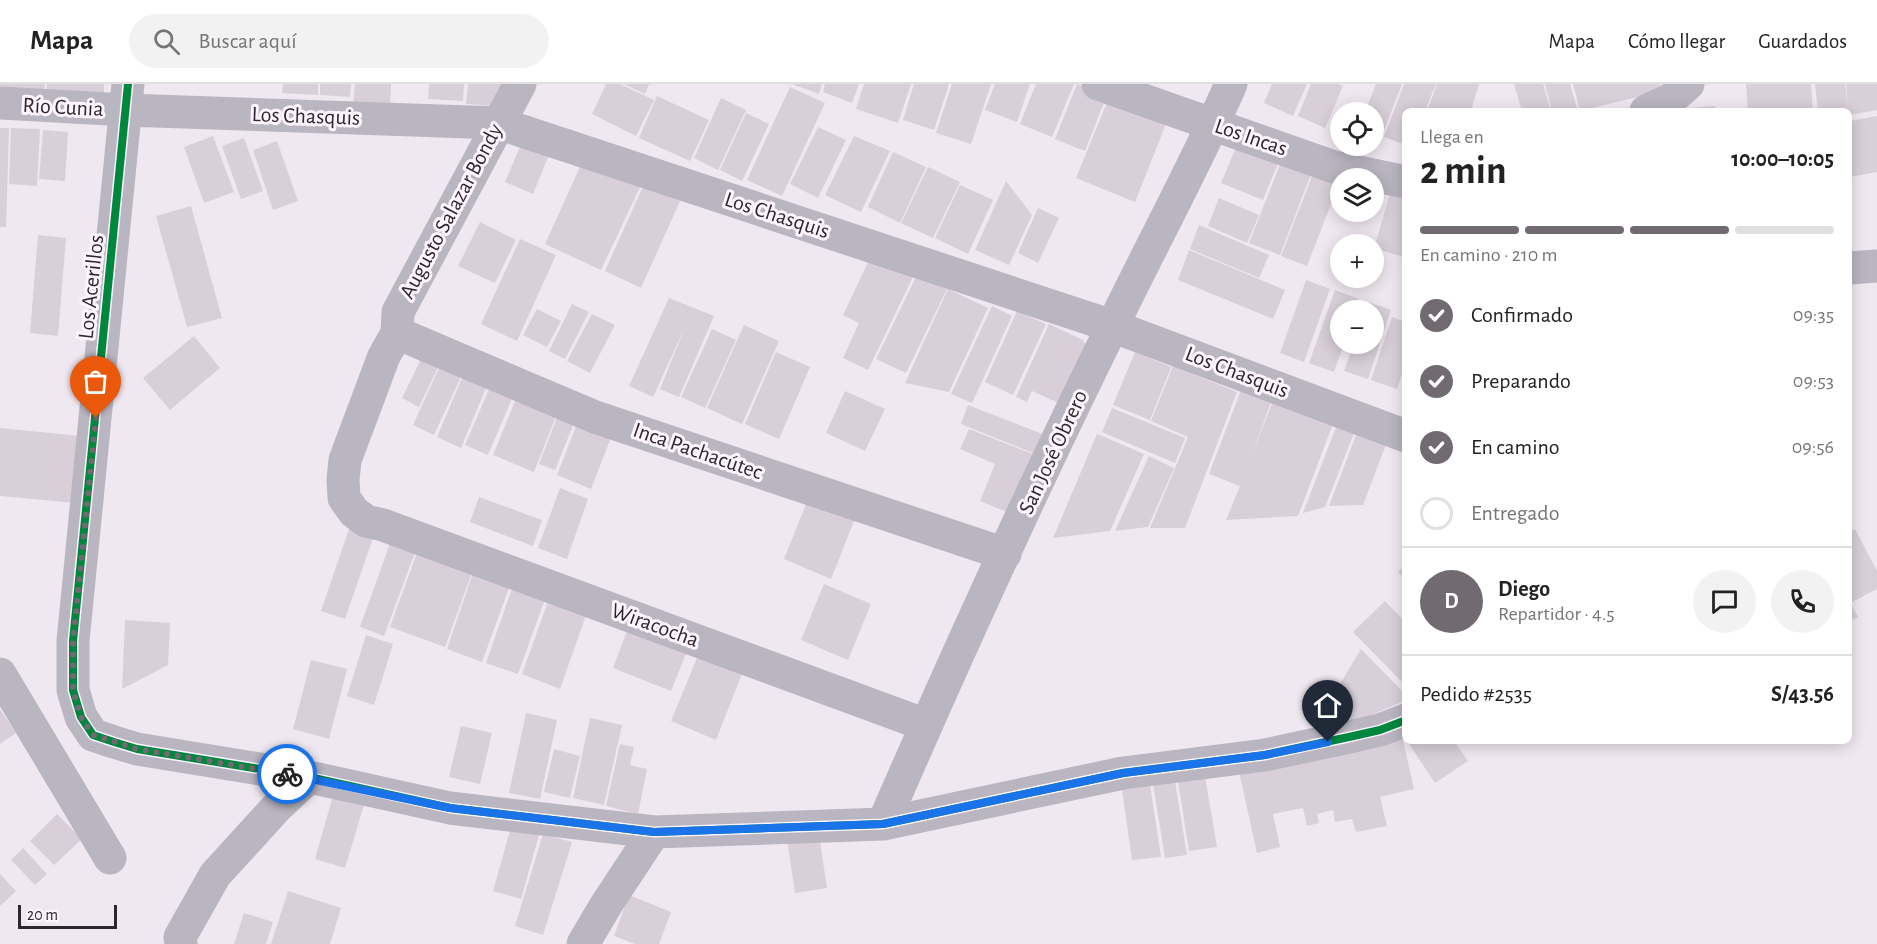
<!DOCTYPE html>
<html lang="es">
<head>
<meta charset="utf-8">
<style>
  :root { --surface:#fff; --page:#f2f2f2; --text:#222; --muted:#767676; --line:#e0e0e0; --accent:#716b71 }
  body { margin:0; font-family:"Alegreya Sans",sans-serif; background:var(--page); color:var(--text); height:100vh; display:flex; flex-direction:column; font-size:22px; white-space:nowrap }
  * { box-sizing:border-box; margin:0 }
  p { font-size:20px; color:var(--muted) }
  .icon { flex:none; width:33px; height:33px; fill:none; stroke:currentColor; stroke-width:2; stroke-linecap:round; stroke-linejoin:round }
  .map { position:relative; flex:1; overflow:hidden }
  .drawer { position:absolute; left:1402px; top:24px; width:450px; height:636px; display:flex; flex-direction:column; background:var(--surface); border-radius:9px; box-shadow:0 3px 15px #0003 }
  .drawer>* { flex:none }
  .controls { position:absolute; left:1330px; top:18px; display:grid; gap:12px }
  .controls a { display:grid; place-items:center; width:54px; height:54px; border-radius:50%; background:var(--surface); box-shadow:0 3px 15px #0003; font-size:30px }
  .scale { position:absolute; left:18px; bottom:15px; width:99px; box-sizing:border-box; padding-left:6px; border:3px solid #2d272d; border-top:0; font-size:16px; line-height:21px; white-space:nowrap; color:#2d272d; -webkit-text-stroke:4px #fdf4fe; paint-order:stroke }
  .pin { position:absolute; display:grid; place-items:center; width:51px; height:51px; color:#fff; margin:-62px -26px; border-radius:50% 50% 50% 0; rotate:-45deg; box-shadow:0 0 6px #0007 }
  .pin .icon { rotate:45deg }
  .courier { position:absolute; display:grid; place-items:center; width:60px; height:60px; margin:-30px; border:4px solid #1a73e8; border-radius:50%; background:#fff; color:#222; box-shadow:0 2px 8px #0007 }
  .summary em { font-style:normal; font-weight:700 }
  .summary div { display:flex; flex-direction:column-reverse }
  .summary { display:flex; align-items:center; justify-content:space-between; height:102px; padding:0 18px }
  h1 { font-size:39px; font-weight:700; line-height:45px }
  .bar { display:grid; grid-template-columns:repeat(4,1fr); gap:9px 6px; align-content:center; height:72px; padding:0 18px }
  .bar i { height:8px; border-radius:4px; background:var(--line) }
  .bar .current { background:var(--accent) }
  .bar p { grid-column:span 4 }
  .line { display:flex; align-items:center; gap:15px; padding:0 18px; border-top:2px solid var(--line) }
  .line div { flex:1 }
  .round { display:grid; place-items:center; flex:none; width:63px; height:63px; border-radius:32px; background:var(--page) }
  ol { padding:0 18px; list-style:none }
  li { display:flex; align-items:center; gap:18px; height:66px }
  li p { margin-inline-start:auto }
  li .icon { padding:6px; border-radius:50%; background:var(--accent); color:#fff; stroke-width:4 }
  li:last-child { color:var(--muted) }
  li i { width:33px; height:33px; border:3px solid var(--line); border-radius:50% }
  header { display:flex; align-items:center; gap:36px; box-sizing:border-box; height:84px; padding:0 30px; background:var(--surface); border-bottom:2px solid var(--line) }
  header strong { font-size:28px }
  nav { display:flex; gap:33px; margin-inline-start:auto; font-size:21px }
  .search { width:420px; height:54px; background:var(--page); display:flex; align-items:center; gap:15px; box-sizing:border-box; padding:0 21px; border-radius:33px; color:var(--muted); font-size:22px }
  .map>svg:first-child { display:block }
</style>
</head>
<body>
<header>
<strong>Mapa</strong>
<div class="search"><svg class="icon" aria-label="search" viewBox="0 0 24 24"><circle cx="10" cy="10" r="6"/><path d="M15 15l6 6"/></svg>Buscar aquí</div>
<nav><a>Mapa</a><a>Cómo llegar</a><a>Guardados</a></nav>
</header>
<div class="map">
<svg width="1877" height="860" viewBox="0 0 1877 860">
  <rect width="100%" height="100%" fill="#f0e8f0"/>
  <path fill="#d8cfd8" d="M0,0h45l-1,7 -44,-3z
    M47,0h57v12l-58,-5z
    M283,0h35v11l-36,-2z
    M320,0h31l-1,13 -30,-2z
    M355,0h36l-1,26 -37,-2z
    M429,0h35l-1,17 -35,-2z
    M468,0h34l-11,22 -25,-2z
    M606,0h14l34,16 -18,36 -44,-22z
    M624,0h25l-4,10z
    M792,0h30l-3,10z
    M825,0h34l-7,19 -29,-11z
    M864,0h47l-13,39 -42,-14z
    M914,0h35l-15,46 -31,-10z
    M952,0h39l-20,60 -35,-11z
    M995,0h35l-13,38 -32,-12z
    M1036,0h38l-22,53 -32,-13z
    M1077,0l30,11 -22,56 -30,-12z
    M1272,0h35l-14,32 -29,-13z
    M1311,0h27l5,2 -18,42 -27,-12z
    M1376,0h26l-24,62 -4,-2v-32h-9z
    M1404,0h32l-11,27h-19v34l-22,-8z
    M1437,0h42l-8,27h-44z
    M1514,0h29l8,27h-29z
    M1545,0h25l8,27h-26z
    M1573,0h87l2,7 -82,20z
    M1746,0h65l2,27h-65z
    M1815,0h30l3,24 -2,-24h31v26l-27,5v-4h-32z
    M790,3l35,16 -43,93 -35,-16z
    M1110,11l58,24 -33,83 -59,-24z
    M657,12l52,24 -19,41 -51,-23z
    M721,14l25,12 -28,60 -24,-12z
    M1715,22l1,5h-38v-2z
    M746,29l23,11 -27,57 -22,-11z
    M1877,32v56l-27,5v-56z
    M818,43l28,13 -28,58 -28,-14z
    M0,44h9l-3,99h-6z
    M11,44l29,1 -3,57 -28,-2z
    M43,46l25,2 -3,49 -26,-2z
    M525,51l27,12 -19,47 -28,-12z
    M213,52l21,56 -30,11 -20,-56z
    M854,52l36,15 -29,61 -36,-17z
    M244,54l19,53 -22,8 -19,-53z
    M277,57l21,60 -25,9 -20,-60z
    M1237,61l44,11 -18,44 -42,-17z
    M893,68l33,15 -26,56 -32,-16z
    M585,72l57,27 -41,87 -56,-26z
    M1283,73l30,12 -33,86 -31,-12z
    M1316,82l26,10 -35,90 -26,-10z
    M928,83l32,15 -27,56 -32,-15z
    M1006,97l26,34 -23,50 -34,-15z
    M1394,97l12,3v66l-3,7 -29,-9z
    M644,100l36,17 -39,87 -36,-17z
    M960,101l33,15 -25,54 -33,-16z
    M1219,114l40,17 -12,28 -39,-17z
    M191,122l31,112 -35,9 -31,-111z
    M1038,124l21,10 -21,45 -20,-10z
    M480,138l36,18 -21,43 -37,-17z
    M1199,141l70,30 -10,23 -69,-29z
    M38,151l28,3 -8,98 -28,-3z
    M520,155l36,16 -39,86 -36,-17z
    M1189,166l96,40 -12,29 -95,-39z
    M871,172l42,21 -45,93 -25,-12 16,-35 -16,-8z
    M917,191l30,14 -41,84 -30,-14z
    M1306,196l24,9 -26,73 -24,-9z
    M948,205l40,19 -39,84 -44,-9z
    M1335,206l24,9 -4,11h-14v34h3l-10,28 -25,-9z
    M669,214l45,18 -35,81 -19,-8 26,-64 -33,72 -24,-11z
    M1368,218l23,8 -23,69 -24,-8 10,-27h20v-34h-9z
    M572,220l17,8 -24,47 -16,-8z
    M992,222l20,10 -40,87 -21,-9z
    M537,225l24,12 -14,26 -24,-12z
    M1017,227l29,13 -33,71 -28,-13z
    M592,230l23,11 -25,48 -23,-12z
    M1392,233l14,5v40l-9,27 -26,-9z
    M1049,240l34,16 7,13 -25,53 -33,-15 -5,11 -11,-5z
    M744,241l35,16 -37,83 -35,-16z
    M712,245l24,11 -31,68 -24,-11z
    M194,252l26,32 -50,42 -27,-32z
    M426,265l17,8 -24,50 -17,-9z
    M776,268l34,15 -31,72 -34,-15z
    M1135,268l36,15 -21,53 -37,-15z
    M445,271l21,11 -32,69 -21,-10z
    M467,282l24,10 -30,72 -24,-11z
    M1173,282l64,26 -52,136h-35l38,-91 -37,-16z
    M493,296l23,9 -28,66 -23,-10z
    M1243,301l30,12 -22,60 24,-61 61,20 -38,100 -72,4 14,-34 -31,-12z
    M520,305l40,17 -26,66 -41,-17z
    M845,307l40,18 -20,42 -39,-18z
    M968,321l82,32 -7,20 -82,-33z
    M561,323l17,6 -23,57 -16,-6z
    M1112,324l73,30 -10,25 -73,-31z
    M580,332l34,14 -23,59 -34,-14z
    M1340,333l18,6 -33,84 -22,6z
    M1361,338l29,12 -27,71 -34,1z
    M0,344l80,8 -5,67 -75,-7z
    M969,345l74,29 -9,21 -24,-9 24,10 -15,37 -39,-16 15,-37 -35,-15z
    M1097,350l47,20 -34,77 -57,7z
    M1149,372l25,12 -26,59 -33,4z
    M560,404l28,11 -21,60 -29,-11z
    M811,408l47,19 -27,68 -47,-20z
    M479,413l63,23 -9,26 -63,-24z
    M351,439l24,9 -30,87 -24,-8z
    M1855,445l22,42v18l-25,13 -2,-4v-66z
    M393,451l25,9 -34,92 -24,-9z
    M419,463l55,20 -29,80 -55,-20z
    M1406,480v15l-8,-7z
    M475,483l37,13 -30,82 -35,-13z
    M515,496l33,11 -30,83 -32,-11z
    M824,500l47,20 -23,56 -47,-20z
    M551,509l38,14 -29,82 -38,-15z
    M1385,517l21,22v63l-53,-54z
    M1850,518l8,15 -8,4z
    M125,536l45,3 -2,42 -46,24z
    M628,544l59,23 -16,40 -58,-23z
    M366,551l27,9 -19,61 -27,-9z
    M1361,565l45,46v5l-57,25 -21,-21z
    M699,569l44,18 -27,69 -45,-19z
    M311,576l36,9 -18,70 -36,-10z
    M0,625l16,24 -16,11z
    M526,629l31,7 -17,79 -31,-6z
    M590,634l32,7 -18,80 -31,-7z
    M461,642l31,7 -12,51 -31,-7z
    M1401,648l13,57 -34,8 7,29 -31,6 -4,-13 -17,3 -2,-12 -16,4 2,9 -12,3 -4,-18 -30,6 7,33 -23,6 -19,-86z
    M1407,657h47l14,20 -33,22z
    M620,660l14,3 -4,18 17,4 -9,45 -32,-8z
    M554,665l26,7 -10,42 -26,-6z
    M1203,681l14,82 -28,4 -13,-82z
    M1173,685l14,86 -22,3 -14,-86z
    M1148,688l13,85 -29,3 -12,-84z
    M336,701l31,10 -22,73 -30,-9z
    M57,730l25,25 -28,26 -24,-24z
    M511,743l28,8 -18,64 -28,-8z
    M543,750l29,8 -29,93 -28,-9z
    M819,751l8,53 -32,5 -8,-53z
    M23,764l24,26 -12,11 -24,-25z
    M0,790l16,17 -16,15z
    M288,807l53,17 -11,36h-59z
    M629,811l42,17 -12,32h-24l-21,-8z
    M244,829l29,9 -7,22h-32z"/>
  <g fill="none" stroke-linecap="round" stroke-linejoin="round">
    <path stroke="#b9b5c1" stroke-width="33" d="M128,0l-55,557v49l8,27 12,18 21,7 23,7 172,28 141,31 204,24 229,-8 240,-51 142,-18 84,-18 31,-7 26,-10
      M520,0l-122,228 -1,21 -13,23 -39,104 -2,20 1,18 10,14 12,9 17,4 543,200
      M1098,0l236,83 72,15
      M0,19l126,7 372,13 614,203 294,110
      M1646,27l24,-11 18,-16
      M1850,184l27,-2
      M397,249l198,84 410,137
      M0,590l110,184
      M883,740c73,-168 149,-335 230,-499 39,-81 82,-159 118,-241
      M181,860l-1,-7 35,-62 62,-68 32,-30
      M583,860l23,-39 48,-73"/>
    <defs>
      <path id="cycleway" d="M128,0l-55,557v49l8,27 12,18 21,7 23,7 172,28 141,31 204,24 229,-8 240,-51 142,-18 84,-18 31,-7 26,-10"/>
    </defs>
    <use href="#cycleway" stroke="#fdf4fe" stroke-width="11"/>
    <use href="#cycleway" stroke="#00873e" stroke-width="8"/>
  </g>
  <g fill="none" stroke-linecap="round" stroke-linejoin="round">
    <path stroke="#716b71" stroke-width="6" stroke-dasharray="0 10.8" d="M96,334l-23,223v49l8,27 12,18 44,14 150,25"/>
    <path stroke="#1a73e8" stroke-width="8" d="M287,690l163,34 204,24 229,-8 240,-51 142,-18 63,-13"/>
  </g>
  <g text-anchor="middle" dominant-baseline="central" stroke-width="6" stroke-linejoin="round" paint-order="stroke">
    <g font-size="22" fill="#2d272d" stroke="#fdf4fe">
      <text transform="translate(63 23) rotate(3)">Río Cunia</text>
      <text transform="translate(306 32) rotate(2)">Los Chasquis</text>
      <text transform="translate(1251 53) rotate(19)">Los Incas</text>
      <text transform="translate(451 127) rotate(-62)">Augusto Salazar Bondy</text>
      <text transform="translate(777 131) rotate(18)">Los Chasquis</text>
      <text transform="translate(91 203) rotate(-84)">Los Acerillos</text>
      <text transform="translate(1237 288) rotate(21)">Los Chasquis</text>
      <text transform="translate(698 367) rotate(19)">Inca Pachacútec</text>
      <text transform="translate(1053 368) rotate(-65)">San José Obrero</text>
      <text transform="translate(655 541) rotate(20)">Wiracocha</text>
    </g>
  </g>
</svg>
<div class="controls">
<a><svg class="icon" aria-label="locate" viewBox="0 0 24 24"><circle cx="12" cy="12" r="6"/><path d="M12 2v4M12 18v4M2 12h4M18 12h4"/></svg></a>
<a><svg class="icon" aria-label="layers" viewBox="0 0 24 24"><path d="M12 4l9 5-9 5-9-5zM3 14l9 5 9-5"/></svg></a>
<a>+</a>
<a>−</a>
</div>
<div class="scale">20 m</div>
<div class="pin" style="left:96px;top:334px;background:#ea580c"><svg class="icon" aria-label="bag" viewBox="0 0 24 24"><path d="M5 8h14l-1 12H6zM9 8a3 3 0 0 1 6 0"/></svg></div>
<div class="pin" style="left:1328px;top:658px;background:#1f2937"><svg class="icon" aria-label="home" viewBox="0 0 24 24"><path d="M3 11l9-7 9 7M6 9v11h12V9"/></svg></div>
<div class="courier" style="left:287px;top:690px"><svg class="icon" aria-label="bike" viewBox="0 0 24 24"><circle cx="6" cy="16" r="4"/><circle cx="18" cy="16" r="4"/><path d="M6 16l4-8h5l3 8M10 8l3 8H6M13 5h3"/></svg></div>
<section class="drawer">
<div class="summary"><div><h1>2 min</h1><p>Llega en</p></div><em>10:00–10:05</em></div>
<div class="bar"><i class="current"></i><i class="current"></i><i class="current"></i><i></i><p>En camino · 210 m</p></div>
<ol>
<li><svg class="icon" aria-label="check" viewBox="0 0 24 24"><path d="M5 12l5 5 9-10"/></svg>Confirmado<p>09:35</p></li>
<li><svg class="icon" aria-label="check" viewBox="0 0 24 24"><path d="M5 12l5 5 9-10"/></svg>Preparando<p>09:53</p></li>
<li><svg class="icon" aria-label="check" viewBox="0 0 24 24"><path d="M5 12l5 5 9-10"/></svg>En camino<p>09:56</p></li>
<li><i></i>Entregado</li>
</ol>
<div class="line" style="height:108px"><b class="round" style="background:var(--accent);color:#fff">D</b><div><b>Diego</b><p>Repartidor · 4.5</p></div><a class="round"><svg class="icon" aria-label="chat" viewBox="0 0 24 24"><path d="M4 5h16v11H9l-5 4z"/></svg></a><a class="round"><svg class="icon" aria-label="phone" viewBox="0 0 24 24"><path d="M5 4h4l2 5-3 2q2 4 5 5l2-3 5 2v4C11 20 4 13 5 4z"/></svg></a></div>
<div class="line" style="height:78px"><div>Pedido #2535</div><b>S/43.56</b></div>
</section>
</div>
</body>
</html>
